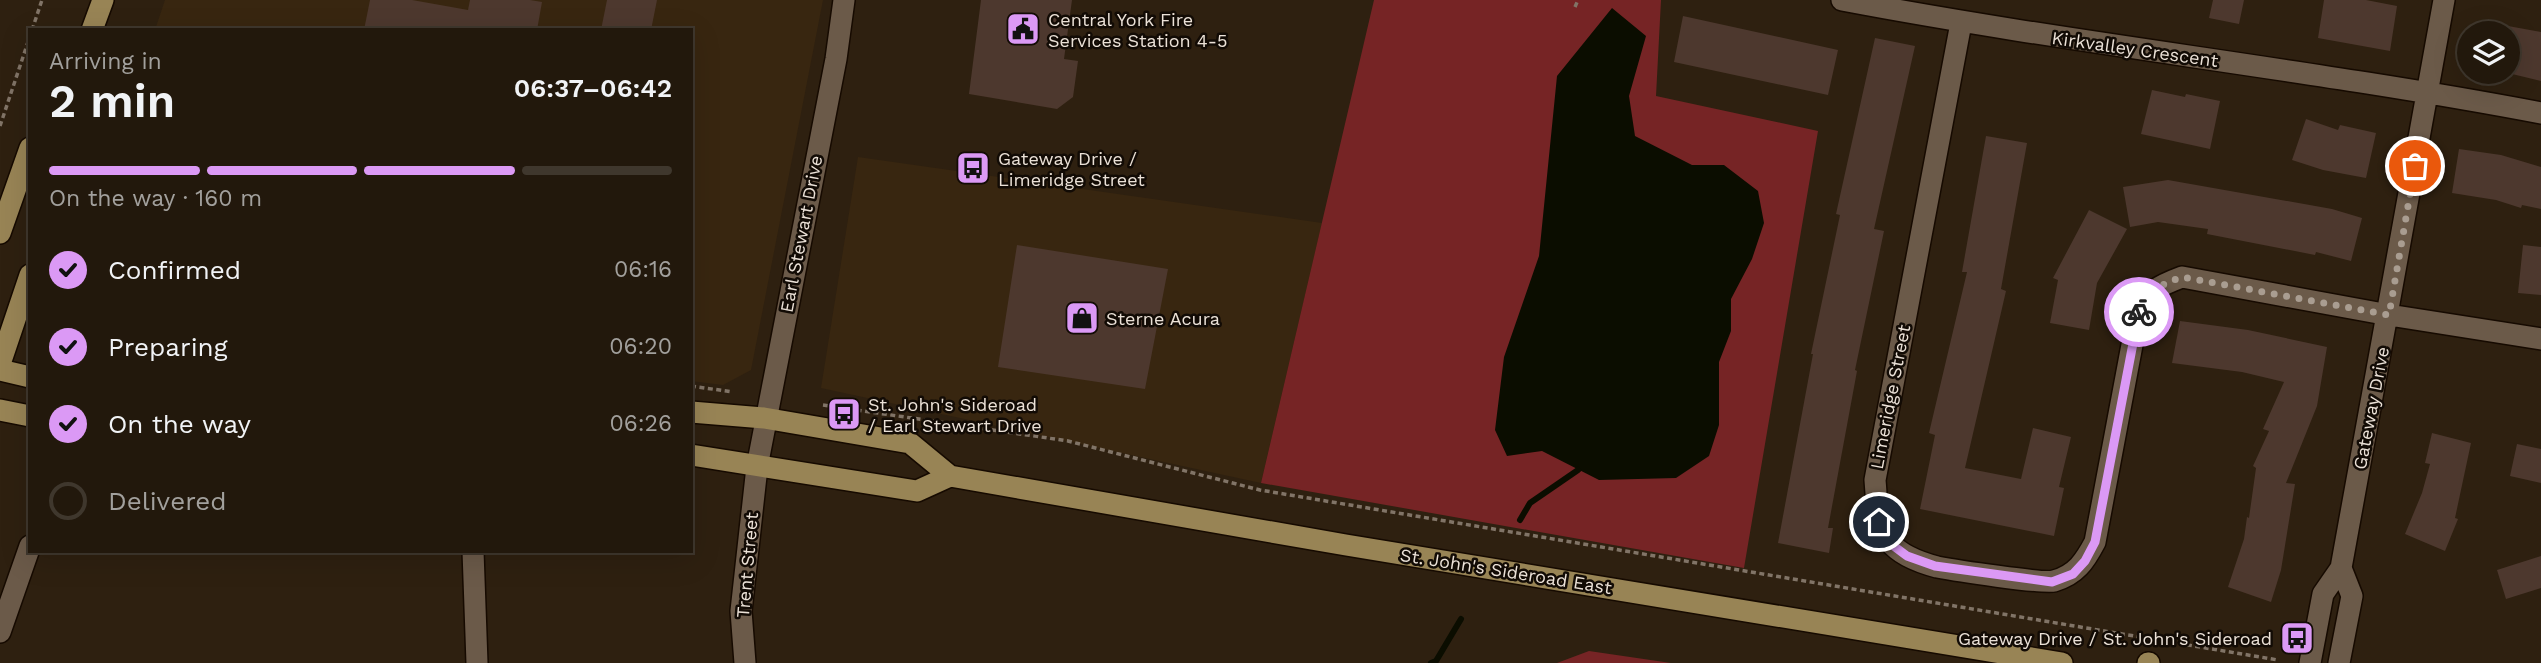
<!DOCTYPE html>
<html lang="en">
<head>
<meta charset="utf-8">
<style>
  :root { --surface:#22180c; --page:#2e251a; --text:#f1f3f6; --muted:#a2a09d; --line:#3f372d; --accent:#db99f5 }
  body { margin:0; font-family:"Work Sans",sans-serif; background:var(--page); color:var(--text); height:100vh; display:flex; flex-direction:column; font-size:26px; white-space:nowrap }
  * { box-sizing:border-box; margin:0 }
  p { font-size:23px; color:var(--muted) }
  .icon { flex:none; width:38px; height:38px; fill:none; stroke:currentColor; stroke-width:2; stroke-linecap:round; stroke-linejoin:round }
  .map { position:relative; flex:1; overflow:hidden }
  .panel { position:absolute; left:28px; top:28px; width:665px; height:525px; display:flex; flex-direction:column; background:var(--surface); border-radius:0px; box-shadow:0 7px 28px #0002,0 0 0 2px var(--line) }
  .panel>* { flex:none }
  .fabs { position:absolute; left:2457px; top:21px; display:grid; gap:14px }
  .fabs a { display:grid; place-items:center; width:63px; height:63px; border-radius:50%; background:var(--surface); box-shadow:0 7px 28px #0002,0 0 0 2px var(--line); font-size:35px }
  .pin { position:absolute; display:grid; place-items:center; width:60px; height:60px; color:#fff; margin:-30px; border:4px solid #fff; border-radius:50%; box-shadow:0 2px 7px #0007 }
  .courier { position:absolute; display:grid; place-items:center; width:70px; height:70px; margin:-35px; border:5px solid #db99f5; border-radius:50%; background:#fff; color:#222; box-shadow:0 2px 9px #0007 }
  .overview em { font-style:normal; font-weight:600 }
  .overview div { display:flex; flex-direction:column-reverse }
  .overview { display:flex; align-items:center; justify-content:space-between; height:119px; padding:0 21px }
  h1 { font-size:46px; font-weight:600; line-height:52px }
  .bar { display:grid; grid-template-columns:repeat(4,1fr); gap:10px 7px; align-content:center; height:84px; padding:0 21px }
  .bar i { height:9px; border-radius:5px; background:var(--line) }
  .bar .on { background:var(--accent) }
  .bar p { grid-column:span 4 }
  ol { padding:0 21px; list-style:none }
  li { display:flex; align-items:center; gap:21px; height:77px }
  li p { margin-inline-start:auto }
  li .icon { padding:7px; border-radius:50%; background:var(--accent); color:#111; stroke-width:4 }
  li:last-child { color:var(--muted) }
  li i { width:38px; height:38px; border:4px solid var(--line); border-radius:50% }
  .map>svg:first-child { display:block }
</style>
</head>
<body>
<div class="map">
<svg width="2541" height="663" viewBox="0 0 2541 663">
  <rect width="100%" height="100%" fill="#2e2010"/>
  <path fill="#382610" d="M165,0h658l-72,370 -28,15 -32,-4v-351h-536z
    M858,157l464,66 -61,260 -440,-95z"/>
  <path fill="#762425" d="M1374,0h287l-5,96 162,35 -74,437 -483,-85z
    M1589,651l82,12h-114z"/>
  <path fill="#0b0d00" d="M1612,8l34,28 -17,60 6,40 57,29h32l34,26 6,32 -12,36 -21,40v32l-12,31v63l-10,31 -33,22 -77,2 -57,-29 -35,5 -12,-26 9,-73 35,-101 18,-180z"/>
  <g fill="none" stroke-linecap="round" stroke-linejoin="round">
    <path stroke="#0b0d00" stroke-width="6" d="M1520,520l10,-17 48,-33
      M1431,663l5,-2 25,-42"/>
  </g>
  <path fill="#4d382e" d="M370,0h42l56,10 2,-10h60l12,2 -5,28h-173z
    M607,0h50l-6,30h-50z
    M981,0h91l-8,59 14,2 -5,36 -16,12 -88,-15z
    M2213,0h31l-5,24 -30,-6z
    M2324,0h42l31,6 -7,45 -72,-13z
    M1683,16l155,34 -10,45 -154,-33z
    M2508,26l33,6v49l-33,-8z
    M1875,38l40,8 -41,183 10,2 -29,139 2,1 -29,157h5l-4,25 -51,-10 35,-189h-2l29,-139 -4,-1z
    M2152,90l33,7 1,-3 34,7 -10,48 -69,-15z
    M2306,119l32,11 2,-5 36,8 -10,45 -43,-8 -31,-10z
    M1986,136l41,7 -26,146 5,2 -41,177 56,11 12,-51 38,9 -12,50 5,1 -10,48 -134,-27 15,-74 -6,-2 38,-161h-5z
    M2459,149l42,6 40,12v42l-19,-4 -1,3 -25,-8 -44,-7z
    M2168,180l164,29 30,9 -11,43 -35,-9 -1,3 -108,-21 1,-5 -50,-7 -28,5 -7,-40z
    M2089,210l38,19 -30,54 -8,47 -39,-7 8,-43 -5,-2z
    M1017,245l151,24 -23,120 -147,-22z
    M2523,245l18,2v48l-23,-2z
    M2180,321l68,9 79,17 -10,59 -31,77 9,1 -14,86 -10,32 -43,-15 16,-48 3,-22 2,1 7,-50 -3,-2 16,-35 -6,-2 21,-47 -42,-10 -70,-9z
    M2432,433l39,10 -16,75 3,1 -13,32 -40,-17 17,-41 8,-29 -5,-1z
    M2517,444l24,5v34l-31,-7z
    M2541,556v32l-35,11 -9,-29z"/>
  <g fill="none" stroke-linecap="round" stroke-linejoin="round">
    <defs>
      <path id="street" d="M1842,0c232,44 467,69 699,113
        M1961,23l-86,457c2,22 1,44 15,62 10,13 32,21 47,25 16,3 106,17 117,14 22,-6 31,-20 41,-39l43,-229c12,-23 20,-27 44,-36l207,38 152,24
        M473,551l4,112
        M0,632l30,-86
        M745,663l-4,-52 16,-144 79,-408 8,-59
        M2310,663l13,-69 18,-26 103,-568
        M2339,663l13,-67 -11,-28"/>
      <path id="primary" d="M92,30l11,-30
        M0,233l30,-85
        M0,364l30,-89
        M0,370l30,7
        M0,410l30,6
        M691,412l73,6 146,25 40,33 396,69 716,118
        M691,455l226,36 33,-15
        M2148,663h1"/>
    </defs>
    <use href="#street" stroke="#160a00" stroke-width="24"/>
    <use href="#primary" stroke="#160a00" stroke-width="24"/>
    <path stroke="#817467" stroke-width="3.5" stroke-dasharray="5 3.5" stroke-linecap="butt" d="M1575,7l3,-7
      M32,30l10,-30
      M0,126l30,-90
      M691,386l42,6
      M823,405l245,36 192,49 1018,170"/>
    <use href="#street" stroke="#6b5a49" stroke-width="21"/>
    <use href="#primary" stroke="#988455" stroke-width="21"/>
  </g>
  <g fill="none" stroke-linecap="round" stroke-linejoin="round">
    <path stroke="#a99d91" stroke-width="7" stroke-dasharray="0 12.6" d="M2139,312c11,-22 20,-27 43,-35l207,38 26,-149"/>
    <path stroke="#db99f5" stroke-width="9" d="M1879,522l12,22 16,12 28,10 117,16 21,-8 12,-13 10,-19 44,-230"/>
  </g>
  <defs>
    <symbol id="civic-square" viewBox="-11 -11 22 22"><rect x="-9" y="-9" width="18" height="18" rx="4" fill="#db99f5" stroke="#120b05"/><path d="M-.6-6.5H3V-4.5H.6V-3L4-1V1h2V6H-6V1h2V-1L-.6-3ZM-1.2 2.5V6h2.4V2.5Z" fill="#111"/></symbol>
    <symbol id="bus-square" viewBox="-11 -11 22 22"><rect x="-9" y="-9" width="18" height="18" rx="4" fill="#db99f5" stroke="#120b05"/><path d="M-5-6H5V4H4V6H2V4H-2V6H-4V4H-5ZM-3.5-4V0h7V-4ZM-3.5 1.2v1.5H-2V1.2ZM2 1.2v1.5H3.5V1.2Z" fill="#111"/></symbol>
    <symbol id="shop-square" viewBox="-11 -11 22 22"><rect x="-9" y="-9" width="18" height="18" rx="4" fill="#db99f5" stroke="#120b05"/><path d="M-5-2.5h2.3a2.7 3.5 0 0 1 5.4 0H5L5.5 6h-11ZM-1.5-2.5h3a1.5 2.3 0 0 0-3 0Z" fill="#111"/></symbol>
  </defs>
  <g fill-rule="evenodd">
    <use href="#civic-square" x="1004" y="10" width="38" height="38"/>
    <use href="#bus-square" x="954" y="149" width="38" height="38"/>
    <use href="#shop-square" x="1063" y="299" width="38" height="38"/>
    <use href="#bus-square" x="825" y="395" width="38" height="38"/>
    <use href="#bus-square" x="2278" y="619" width="38" height="38"/>
  </g>
  <g text-anchor="middle" dominant-baseline="central" stroke-width="5" stroke-linejoin="round" paint-order="stroke">
    <g font-size="18" fill="#ebe1d7" stroke="#120b05" text-anchor="start">
      <text x="1048" y="19">Central York Fire<tspan x="1048" dy="21">Services Station 4-5</tspan></text>
      <text x="998" y="158">Gateway Drive /<tspan x="998" dy="21">Limeridge Street</tspan></text>
      <text x="1106" y="318">Sterne Acura</text>
      <text x="868" y="404">St. John's Sideroad<tspan x="868" dy="21">/ Earl Stewart Drive</tspan></text>
      <text x="2272" y="638" text-anchor="end">Gateway Drive / St. John's Sideroad</text>
    </g>
    <g font-size="18" fill="#ebe1d7" stroke="#120b05">
      <text transform="translate(2135 49) rotate(8)">Kirkvalley Crescent</text>
      <text transform="translate(801 234) rotate(-79)">Earl Stewart Drive</text>
      <text transform="translate(1890 397) rotate(-79)">Limeridge Street</text>
      <text transform="translate(2371 408) rotate(-79)">Gateway Drive</text>
      <text transform="translate(747 565) rotate(-85)">Trent Street</text>
      <text transform="translate(1506 571) rotate(9)">St. John's Sideroad East</text>
    </g>
  </g>
</svg>
<div class="fabs">
<a><svg class="icon" aria-label="layers" viewBox="0 0 24 24"><path d="M12 4l9 5-9 5-9-5zM3 14l9 5 9-5"/></svg></a>
</div>
<div class="pin" style="left:2415px;top:166px;background:#ea580c"><svg class="icon" aria-label="bag" viewBox="0 0 24 24"><path d="M5 8h14l-1 12H6zM9 8a3 3 0 0 1 6 0"/></svg></div>
<div class="pin" style="left:1879px;top:522px;background:#1f2937"><svg class="icon" aria-label="home" viewBox="0 0 24 24"><path d="M3 11l9-7 9 7M6 9v11h12V9"/></svg></div>
<div class="courier" style="left:2139px;top:312px"><svg class="icon" aria-label="bike" viewBox="0 0 24 24"><circle cx="6" cy="16" r="4"/><circle cx="18" cy="16" r="4"/><path d="M6 16l4-8h5l3 8M10 8l3 8H6M13 5h3"/></svg></div>
<section class="panel">
<div class="overview"><div><h1>2 min</h1><p>Arriving in</p></div><em>06:37–06:42</em></div>
<div class="bar"><i class="on"></i><i class="on"></i><i class="on"></i><i></i><p>On the way · 160 m</p></div>
<ol>
<li><svg class="icon" aria-label="check" viewBox="0 0 24 24"><path d="M5 12l5 5 9-10"/></svg>Confirmed<p>06:16</p></li>
<li><svg class="icon" aria-label="check" viewBox="0 0 24 24"><path d="M5 12l5 5 9-10"/></svg>Preparing<p>06:20</p></li>
<li><svg class="icon" aria-label="check" viewBox="0 0 24 24"><path d="M5 12l5 5 9-10"/></svg>On the way<p>06:26</p></li>
<li><i></i>Delivered</li>
</ol>
</section>
</div>
</body>
</html>
